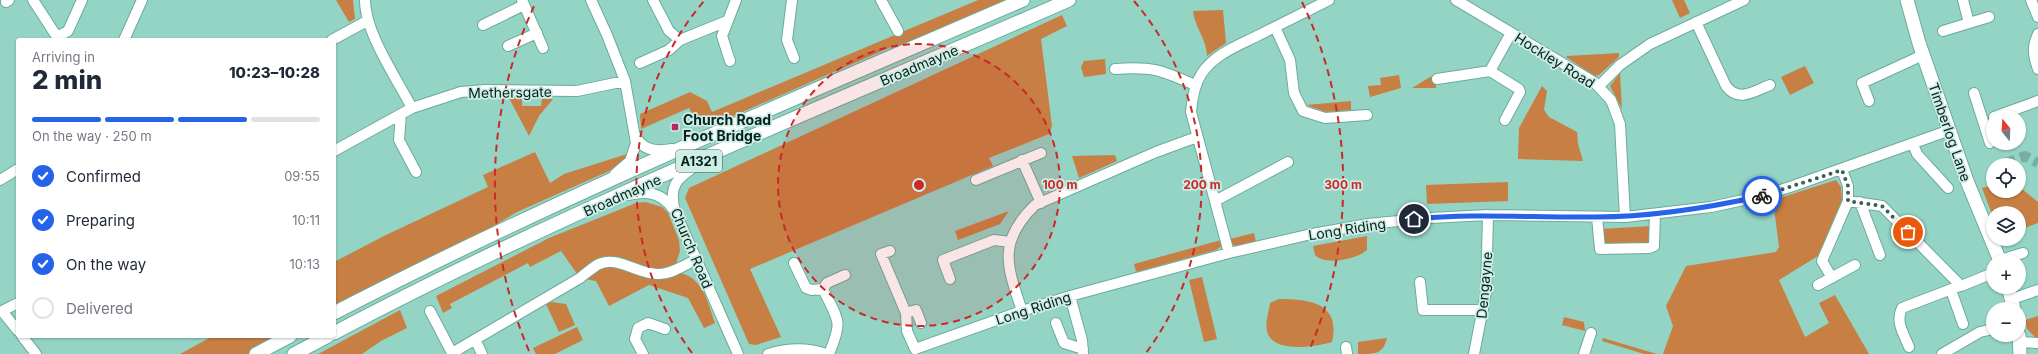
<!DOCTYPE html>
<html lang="en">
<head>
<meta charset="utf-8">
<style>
  :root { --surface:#fff; --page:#f6f6f7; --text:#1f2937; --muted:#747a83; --line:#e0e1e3; --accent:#2563eb }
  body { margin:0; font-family:Inter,sans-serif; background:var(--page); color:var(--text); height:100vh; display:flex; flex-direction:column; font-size:15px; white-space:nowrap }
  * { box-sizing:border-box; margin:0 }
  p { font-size:13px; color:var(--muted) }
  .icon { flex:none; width:22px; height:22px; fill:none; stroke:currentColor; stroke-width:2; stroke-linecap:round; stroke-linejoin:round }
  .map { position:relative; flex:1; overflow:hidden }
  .sheet { position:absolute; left:16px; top:38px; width:320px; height:300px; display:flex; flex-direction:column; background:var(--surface); border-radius:4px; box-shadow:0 1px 3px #0004 }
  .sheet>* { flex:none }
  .needle { width:26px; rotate:342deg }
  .buttons { position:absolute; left:1986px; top:110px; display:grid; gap:8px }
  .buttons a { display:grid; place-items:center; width:40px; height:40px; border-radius:50%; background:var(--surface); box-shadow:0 1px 3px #0004; font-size:20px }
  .pin { position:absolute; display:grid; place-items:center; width:34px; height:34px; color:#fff; margin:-17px; border:2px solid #fff; border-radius:50%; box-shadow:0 1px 4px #0007 }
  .courier { position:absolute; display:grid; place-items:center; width:40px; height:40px; margin:-20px; border:3px solid #2563eb; border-radius:50%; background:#fff; color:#222; box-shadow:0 1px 5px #0007 }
  .headline em { font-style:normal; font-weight:800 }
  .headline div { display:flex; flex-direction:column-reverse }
  .headline { display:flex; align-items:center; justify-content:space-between; height:68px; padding:0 16px }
  h1 { font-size:26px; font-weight:800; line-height:30px }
  .bar { display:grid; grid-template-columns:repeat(4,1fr); gap:6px 4px; align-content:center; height:48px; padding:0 16px }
  .bar i { height:5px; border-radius:3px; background:var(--line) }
  .bar .current { background:var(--accent) }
  .bar p { grid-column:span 4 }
  ol { padding:0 16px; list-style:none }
  li { display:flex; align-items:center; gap:12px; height:44px }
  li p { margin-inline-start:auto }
  li .icon { padding:4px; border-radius:50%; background:var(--accent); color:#fff; stroke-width:4 }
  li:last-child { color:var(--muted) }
  li i { width:22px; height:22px; border:2px solid var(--line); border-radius:50% }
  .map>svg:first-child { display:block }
</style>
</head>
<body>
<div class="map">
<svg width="2038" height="354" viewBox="0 0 2038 354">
  <rect width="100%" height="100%" fill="#93d4c5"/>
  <path fill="#c87f43" d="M336,0h17l2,19 -6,3z
    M978,0h35l-101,44 -19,2 -180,79 -14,2 -10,-19 -48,21 -1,-15 50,-22 17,9 5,11z
    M1672,0h12l6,13 -10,5z
    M1223,10l3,33 -19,13c0,-16 -12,-28 -14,-45z
    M1062,15l5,11 -26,13 11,87 -3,8 -60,24 4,8 -243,103 31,68 -25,8 -7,-1 -64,-146 4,-10z
    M1619,53v4l-20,18 -4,1 -29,-19 1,-1z
    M1105,59l1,15 -22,3 -3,-10 3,-6z
    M1805,66l9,17 -24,12 -9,-18z
    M1620,73l2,36 -12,-23z
    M1435,74l1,14h-24z
    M1399,75l2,13 -31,9 -2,-11 13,-1 -1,-7z
    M1542,86l5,5 -3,19 5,7 28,15 1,12 5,17 -65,-2 1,-31z
    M509,98l13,1v7h19l1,-7h11l-14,17 -10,20z
    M1351,101v9l-25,2 -20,-7z
    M535,152l15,31 14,-9 66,-21 -2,5 -12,10 -99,44 -47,28 -136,69v-47l52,-27 102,-48 -5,-12z
    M1115,155l2,6 -38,17 -7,-22z
    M1836,180l5,7 1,13 -24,56 -39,24 26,57 24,-14 -10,-20 16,-8 34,59h-206l10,-28 -7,-20 20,-40 90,-14 3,-5 -6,-47z
    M1508,182v19l-81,3 -1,-19z
    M2019,183l3,6 16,13v21l-19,7v-17h-26v4l-11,-29 11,-3v6h26z
    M646,202l16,5 6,6 11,27 1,11 -5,16 2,5c26,5 30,28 38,51l-11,5 -16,-30 -39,-13 -40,21 -13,-25 -16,-3 -19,-27 -31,16 -2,-4 -78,41 2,4 -9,5 -7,-17 113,-58 87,-35z
    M1009,211l-9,13 -42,16 -3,-9z
    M1652,226l-1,18 -46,4 -5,-19z
    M1254,233l2,9 -16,4 -7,-1 -3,-6z
    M1367,236v14c-10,9 -42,16 -52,5l-2,-9z
    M1221,240l1,6 -6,4 -80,22 -2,-8z
    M1202,277l15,62 -13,3 -15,-62z
    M1279,299c31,0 62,4 53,43 -16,5 -60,12 -65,-11 -2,-8 2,-20 3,-28z
    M552,302l14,2 9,21 -16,7 -13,-28z
    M400,310l7,18 -26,13 -19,13h-44z
    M2038,316v21h-3l-8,-8 -2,-9z
    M1564,317l20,5 1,9 -23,-6z
    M577,327l6,13 -28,14h-19l-3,-6z
    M213,336h70l-33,18h-70z
    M1387,338c-4,16 -11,16 -29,16v-12z
    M1603,338l54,16h-13l-42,-13z"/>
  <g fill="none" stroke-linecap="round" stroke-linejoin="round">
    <path stroke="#77b0a3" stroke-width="10" stroke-dasharray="10 5" stroke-linecap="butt" d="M2006,163l19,-7 13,7"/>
    <defs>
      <path id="minor" d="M33,0l24,37 11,-6 14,-31
        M365,0c0,33 32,79 47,108
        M522,0l21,48
        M591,0l16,35 18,46 11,62 -6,18 -15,13
        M653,0l16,31 11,9
        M792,0l-5,40 7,18
        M881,0l17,31
        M1456,0l138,82 17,18 9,24 5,93
        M1963,0l6,23
        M2031,0l7,17
        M6,2l3,-2
        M1696,22l30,64c13,17 28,5 44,-1
        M483,25l41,-20
        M1275,27l15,33 4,33 9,18 22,7 42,-3
        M1943,31l46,-14
        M2038,34c-6,13 -5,21 0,35
        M124,40l18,-40
        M332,40l35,-19
        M508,46l29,-13
        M730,61l-8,-25 14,-36
        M640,63l29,-13 11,-10 47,-19
        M1115,69c38,-3 46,1 80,16
        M1490,71l29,18 1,3 -15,28
        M1437,79l53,-8 21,-38
        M1599,86l21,-21 30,-21 94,-44
        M1974,93l16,50
        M1869,101l-7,-18 61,-28
        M401,114l-2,26 17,32
        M1994,117l44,-16
        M635,135c7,16 22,17 37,14
        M1913,144l4,10 31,34
        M334,151l78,-43 49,-16 24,-2 92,1 48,-10
        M1022,160l19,43
        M697,165c-20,13 -29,21 -22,46l63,143
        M0,180l18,-11
        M976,180l65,-27
        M628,195c19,-4 33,-3 45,14
        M1215,201l73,-39
        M1848,201l34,5 79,80 32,-13
        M1860,202l20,53
        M1597,217l3,32 49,-1 5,-2 1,-32
        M890,251l-9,3 25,59 1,18 8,18 107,-38 48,-15 159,-43 78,-18 61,-11 62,-6 58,-3 137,2 86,-10 51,-11 31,-10 157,-56
        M1229,253l-38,-141c1,-14 3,-27 11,-39 13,-19 35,-27 55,-37 24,-12 48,-24 72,-36
        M2000,260l23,-7
        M794,263l12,25 6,2 11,-1c16,33 20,31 6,65
        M1832,278l-10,-17 26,-60v-15l-6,-16
        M950,279l-7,-19 51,-20 16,2
        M1420,282l3,28h60
        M1818,285l37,-20
        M823,289l4,-6 18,-8
        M1951,290l12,34
        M1070,296l12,44 1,14
        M2012,299l26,-9
        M18,303l-16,8 16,20
        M430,311l22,42 128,-75c5,-4 11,-9 17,-13 21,-11 40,10 62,9 13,0 25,-9 37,-14
        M1022,311c-15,-45 -25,-69 13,-106l121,-53 41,-15
        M906,313l10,-3 5,13
        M1056,323l8,20 19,6
        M22,336l14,18
        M476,341l6,13
        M2020,342l18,1
        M1346,347l1,7
        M1909,347c-5,-13 -14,-25 -7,-39l60,-23
        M643,354l-8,-15 3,-11 10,-5 17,6
        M768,354c20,-6 38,-7 58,0
        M1474,354l12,-62 2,-77
        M1584,354l7,-21
        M1942,354l38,-22 13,-3"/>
      <path id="major" d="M1907,0l12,43 48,138 33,80
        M2008,287l6,22
        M334,313c224,-116 458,-213 689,-313
        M334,333c238,-126 488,-225 735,-333
        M2019,335l1,19
        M256,354l34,-18
        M294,354l34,-18"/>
    </defs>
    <use href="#minor" stroke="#6bab9d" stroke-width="12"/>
    <use href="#major" stroke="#6bab9d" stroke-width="15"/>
    <use href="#minor" stroke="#fff" stroke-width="10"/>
    <use href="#major" stroke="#fff" stroke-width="13"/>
  </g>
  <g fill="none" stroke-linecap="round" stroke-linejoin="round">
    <path stroke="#376057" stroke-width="4" stroke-dasharray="0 7.2" d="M1762,196l80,-26 6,16v15l34,5 26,26"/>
    <path stroke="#2563eb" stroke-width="5" d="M1414,219c61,-6 122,-1 182,-2 56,0 111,-9 166,-21"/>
  </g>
  <circle cx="919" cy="185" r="141" fill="#cc2827" fill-opacity=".12"/>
  <g fill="none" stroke="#cc2827" stroke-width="2" stroke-dasharray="7 5">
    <circle cx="919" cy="185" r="141"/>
    <path d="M692 353A283 283 0 0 1 704 1M1134 1A283 283 0 0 1 1146 353"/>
    <path d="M529 351A424 424 0 0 1 536 2M1302 2A424 424 0 0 1 1309 351"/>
  </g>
  <rect fill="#b32967" stroke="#ceede5" stroke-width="1.5" x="671" y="123" width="8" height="8" rx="2"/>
  <g text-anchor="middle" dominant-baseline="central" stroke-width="3.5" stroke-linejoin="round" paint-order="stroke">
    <rect fill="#ceede5" stroke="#425e58" stroke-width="1" x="676" y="150" width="46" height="22" rx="3"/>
    <g font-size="13" font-weight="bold" fill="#06211c">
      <text x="699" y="161">A1321</text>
    </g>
    <g font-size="14" fill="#06211c" stroke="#ceede5">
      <text transform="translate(1555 60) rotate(32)">Hockley Road</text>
      <text transform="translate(919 65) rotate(-23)">Broadmayne</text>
      <text transform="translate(510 92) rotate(-1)">Methersgate</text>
      <text transform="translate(1950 132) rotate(71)">Timberlog Lane</text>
      <text transform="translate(622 195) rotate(-24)">Broadmayne</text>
      <text transform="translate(1347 229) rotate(-9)">Long Riding</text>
      <text transform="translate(692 248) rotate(67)">Church Road</text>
      <text transform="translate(1484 285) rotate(-85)">Dengayne</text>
      <text transform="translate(1033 308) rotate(-18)">Long Riding</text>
    </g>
    <g font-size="14" font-weight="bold" fill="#06211c" stroke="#ceede5" text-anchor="start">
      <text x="683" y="119">Church Road<tspan x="683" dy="16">Foot Bridge</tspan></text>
    </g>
  </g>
  <circle cx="919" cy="185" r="6" fill="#cc2827" stroke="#ceede5" stroke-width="2"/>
  <g font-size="12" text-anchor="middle" font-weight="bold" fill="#cc2827" stroke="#ceede5" stroke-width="3.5" stroke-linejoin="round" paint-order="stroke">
    <text x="1060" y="189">100 m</text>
    <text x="1202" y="189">200 m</text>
    <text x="1343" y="189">300 m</text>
  </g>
</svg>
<div class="buttons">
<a><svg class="needle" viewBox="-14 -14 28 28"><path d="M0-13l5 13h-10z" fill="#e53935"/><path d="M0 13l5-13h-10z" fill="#747a83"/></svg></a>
<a><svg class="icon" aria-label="locate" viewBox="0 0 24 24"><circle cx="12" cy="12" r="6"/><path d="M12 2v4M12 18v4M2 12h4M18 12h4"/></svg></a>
<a><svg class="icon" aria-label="layers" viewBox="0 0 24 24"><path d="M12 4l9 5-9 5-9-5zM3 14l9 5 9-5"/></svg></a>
<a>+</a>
<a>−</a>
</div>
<div class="pin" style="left:1908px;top:232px;background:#ea580c"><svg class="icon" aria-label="bag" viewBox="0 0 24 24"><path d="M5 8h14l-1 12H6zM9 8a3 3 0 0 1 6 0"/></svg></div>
<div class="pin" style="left:1414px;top:219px;background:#1f2937"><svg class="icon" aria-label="home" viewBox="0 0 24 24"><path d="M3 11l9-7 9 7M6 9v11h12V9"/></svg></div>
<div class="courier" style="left:1762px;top:196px"><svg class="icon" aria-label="bike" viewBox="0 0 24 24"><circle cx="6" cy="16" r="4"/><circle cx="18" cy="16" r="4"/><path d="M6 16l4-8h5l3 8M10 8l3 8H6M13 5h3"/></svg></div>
<section class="sheet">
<div class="headline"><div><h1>2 min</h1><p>Arriving in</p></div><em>10:23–10:28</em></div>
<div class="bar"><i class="current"></i><i class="current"></i><i class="current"></i><i></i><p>On the way · 250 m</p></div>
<ol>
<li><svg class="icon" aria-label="check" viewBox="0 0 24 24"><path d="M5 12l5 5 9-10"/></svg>Confirmed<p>09:55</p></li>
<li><svg class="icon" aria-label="check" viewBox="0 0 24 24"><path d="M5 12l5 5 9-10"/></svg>Preparing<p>10:11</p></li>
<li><svg class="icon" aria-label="check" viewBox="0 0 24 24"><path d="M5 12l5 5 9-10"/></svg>On the way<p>10:13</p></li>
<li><i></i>Delivered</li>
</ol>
</section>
</div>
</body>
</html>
